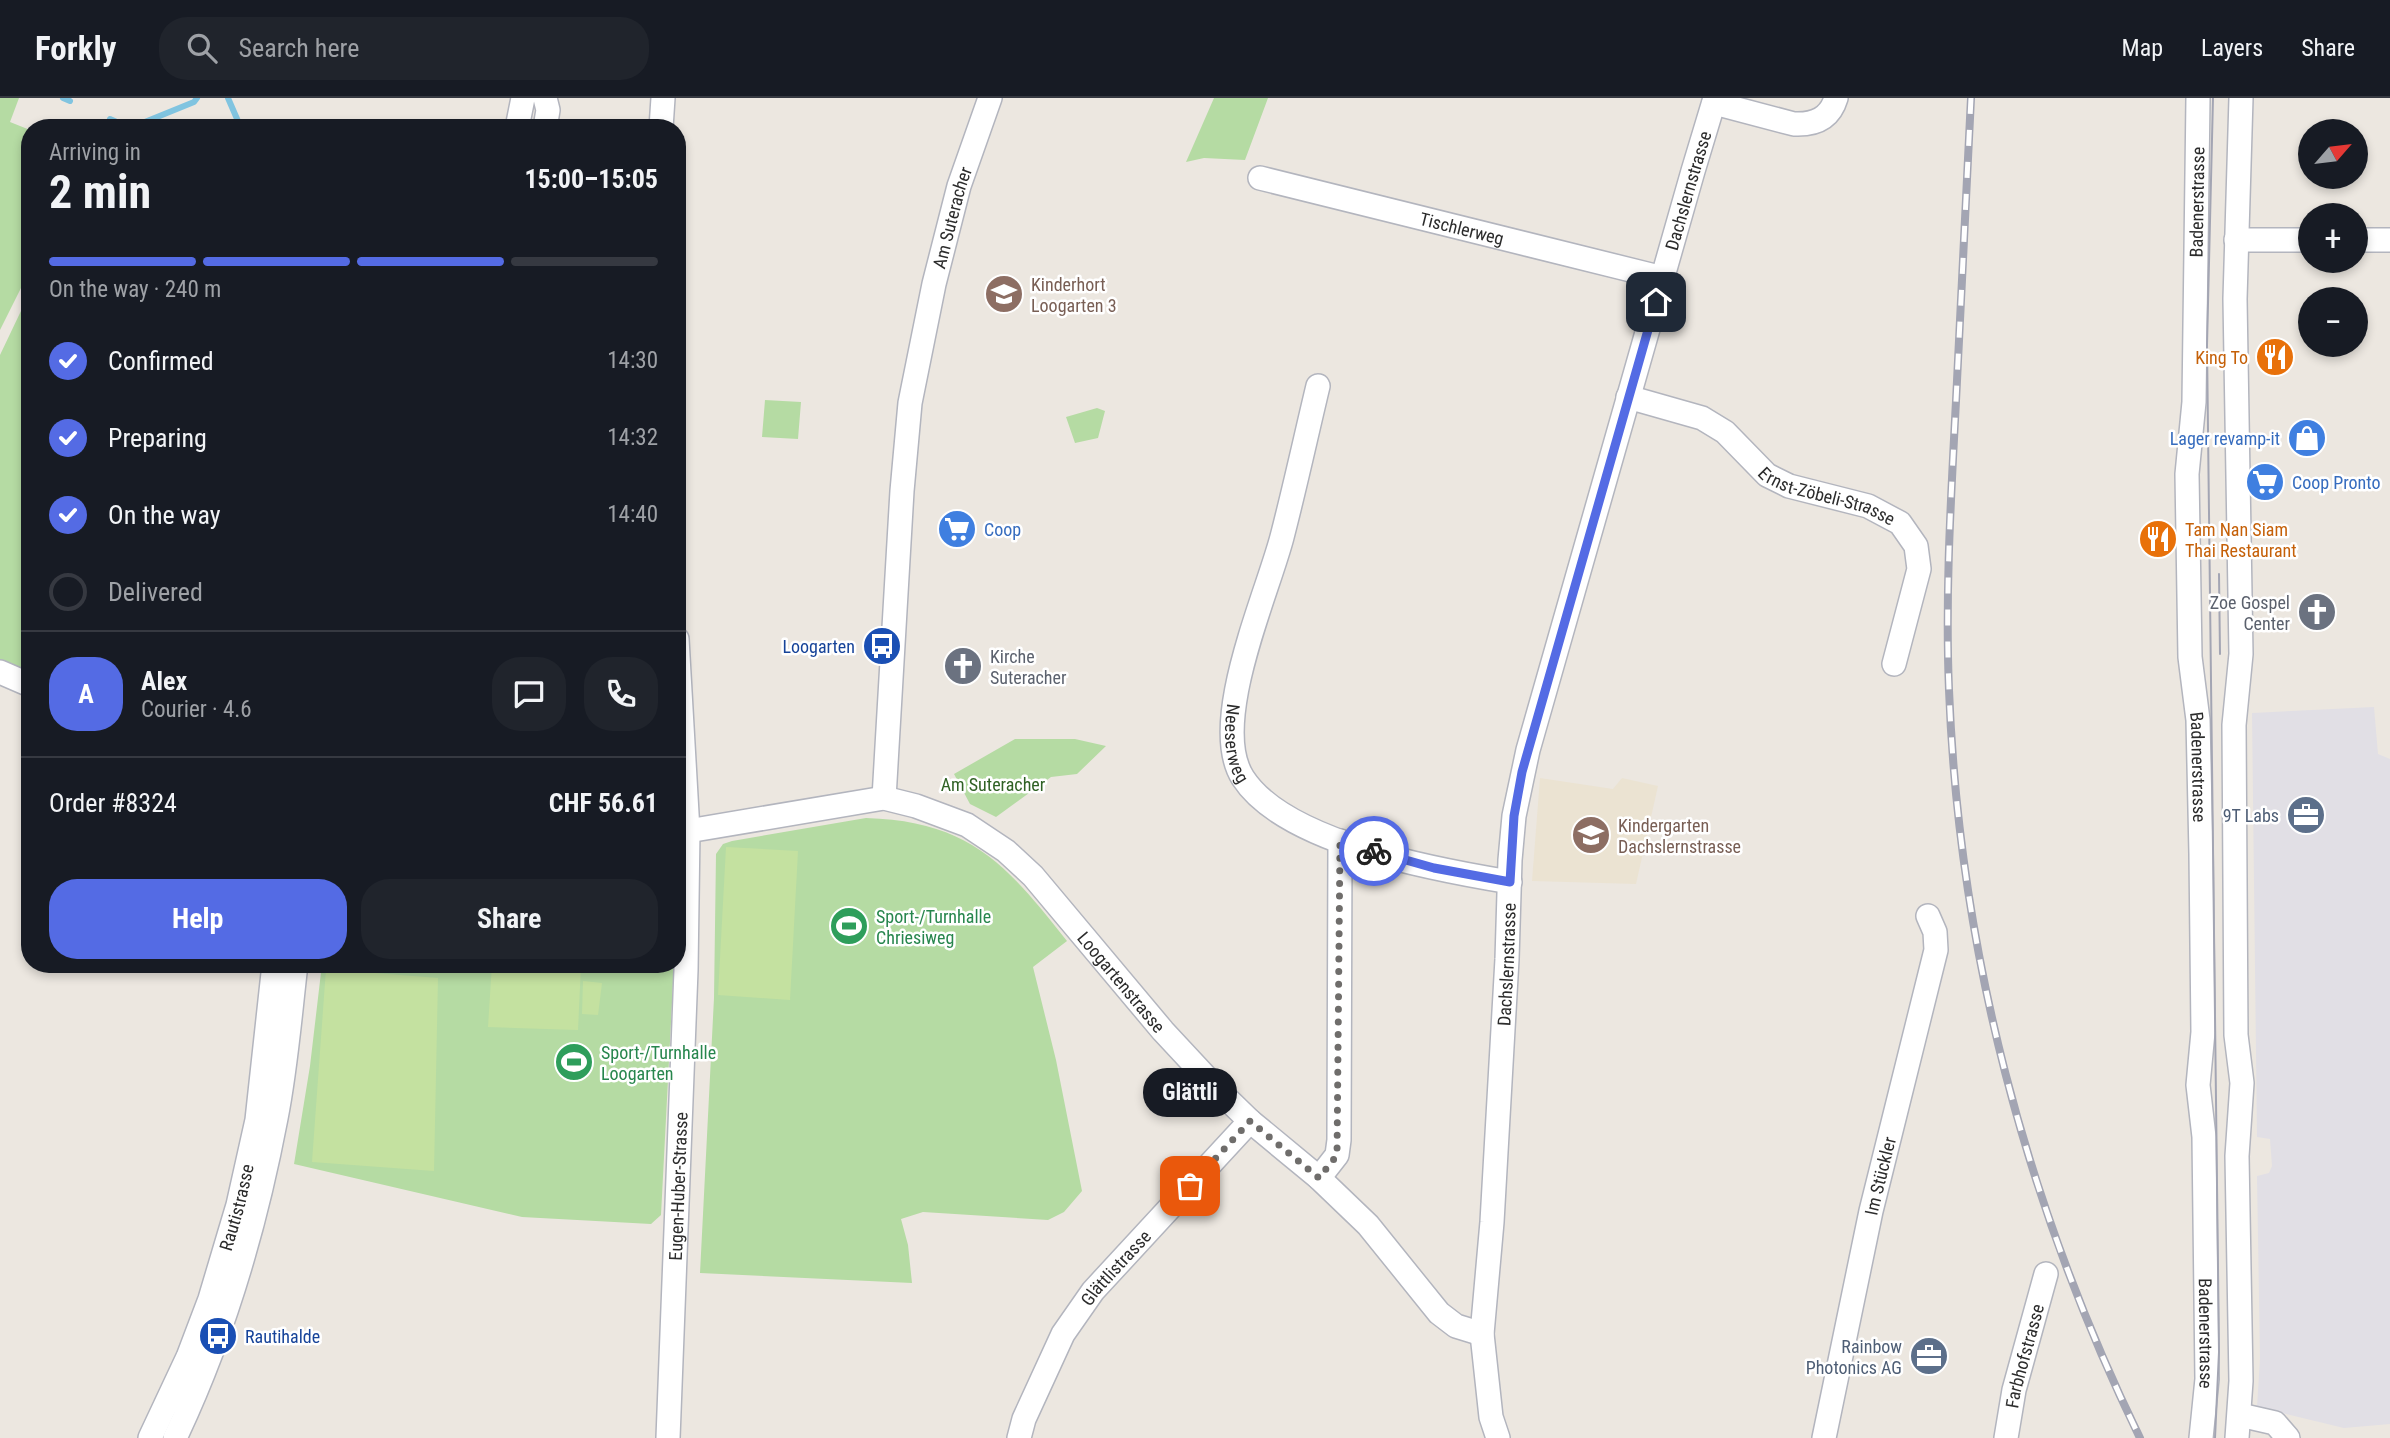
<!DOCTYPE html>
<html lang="en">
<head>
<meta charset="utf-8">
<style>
  :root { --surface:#171b24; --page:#20242c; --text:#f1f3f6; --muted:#9ea1a6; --line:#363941; --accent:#546be4 }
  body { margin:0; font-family:"Roboto Condensed",sans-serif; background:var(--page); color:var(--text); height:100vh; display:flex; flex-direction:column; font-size:26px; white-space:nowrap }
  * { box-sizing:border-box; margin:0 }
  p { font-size:23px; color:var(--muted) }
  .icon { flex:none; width:38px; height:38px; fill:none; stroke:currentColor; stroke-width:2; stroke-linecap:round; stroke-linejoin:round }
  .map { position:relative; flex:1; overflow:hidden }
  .drawer { position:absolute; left:21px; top:21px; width:665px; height:854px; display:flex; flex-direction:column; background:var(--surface); border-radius:28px; box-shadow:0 4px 10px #0003 }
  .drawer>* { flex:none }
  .needle { width:46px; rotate:62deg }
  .controls { position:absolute; left:2298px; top:21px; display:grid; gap:14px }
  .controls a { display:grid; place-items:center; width:70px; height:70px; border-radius:50%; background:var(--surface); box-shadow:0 4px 10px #0003; font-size:35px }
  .pin { position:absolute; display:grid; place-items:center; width:60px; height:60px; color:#fff; margin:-30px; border-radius:14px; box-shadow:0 4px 10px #0006 }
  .courier { position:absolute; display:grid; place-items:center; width:70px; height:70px; margin:-35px; border:5px solid #546be4; border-radius:50%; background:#fff; color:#222; box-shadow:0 2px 9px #0007 }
  .bubble { position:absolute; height:49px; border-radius:24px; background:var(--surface); box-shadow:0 4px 10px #0003; font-size:23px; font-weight:700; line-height:49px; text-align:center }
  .head em { font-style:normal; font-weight:700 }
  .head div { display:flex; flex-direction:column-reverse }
  .head { display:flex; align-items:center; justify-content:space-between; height:119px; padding:0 28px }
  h1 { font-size:46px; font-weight:700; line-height:52px }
  .bar { display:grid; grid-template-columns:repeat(4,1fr); gap:10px 7px; align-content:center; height:84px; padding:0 28px }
  .bar i { height:9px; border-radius:5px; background:var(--line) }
  .bar .current { background:var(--accent) }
  .bar p { grid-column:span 4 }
  .line { display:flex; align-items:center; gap:18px; padding:0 28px; border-top:2px solid var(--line) }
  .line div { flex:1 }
  .round { display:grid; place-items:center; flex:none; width:74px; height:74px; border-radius:28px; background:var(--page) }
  ol { padding:0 28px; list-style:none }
  li { display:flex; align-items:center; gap:21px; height:77px }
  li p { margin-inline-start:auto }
  li .icon { padding:7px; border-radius:50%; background:var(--accent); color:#fff; stroke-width:4 }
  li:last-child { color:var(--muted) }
  li i { width:38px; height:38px; border:4px solid var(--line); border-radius:50% }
  .cta { display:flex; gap:14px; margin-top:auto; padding:14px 28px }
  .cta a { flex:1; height:80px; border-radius:28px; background:var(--accent); color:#fff; font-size:28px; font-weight:700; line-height:80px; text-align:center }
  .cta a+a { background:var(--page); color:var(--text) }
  header { display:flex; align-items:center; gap:42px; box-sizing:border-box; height:98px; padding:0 35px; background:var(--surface); border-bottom:2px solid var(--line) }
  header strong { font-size:33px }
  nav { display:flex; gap:38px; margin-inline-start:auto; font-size:24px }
  .search { width:490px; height:63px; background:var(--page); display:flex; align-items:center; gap:18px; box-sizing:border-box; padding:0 24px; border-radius:28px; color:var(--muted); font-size:26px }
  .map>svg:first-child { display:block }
</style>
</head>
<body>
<header>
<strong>Forkly</strong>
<div class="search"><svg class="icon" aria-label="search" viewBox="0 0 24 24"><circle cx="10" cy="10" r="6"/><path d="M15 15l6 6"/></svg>Search here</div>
<nav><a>Map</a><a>Layers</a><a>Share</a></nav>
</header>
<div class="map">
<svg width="2390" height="1340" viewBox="0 0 2390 1340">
  <rect width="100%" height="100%" fill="#ece7e0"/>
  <path fill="#e1dfe5" d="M2374,609l4,47 12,5v665l-46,4 -87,-21 3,-48 -3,-183 12,-3 3,-7 -2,-27 -13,-2 -5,-424z"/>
  <path fill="#ebe3d2" d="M1540,680l73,11 9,-11 36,8 -22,98 -104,-3z"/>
  <path fill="#b5dba3" d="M0,0h19l-9,24 20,8v140l-30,60z
    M1214,0h54l-23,62 -41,-2 -18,4z
    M30,194v387l-30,-13v-311z
    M765,302l36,2 -3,37 -36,-2z
    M1097,310l8,3 -7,27 -23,5 -9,-26z
    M1015,641h60l31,7 -29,28 -26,3 -55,40 -26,-13 -16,-30z
    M866,720c104,3 141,47 201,123l-34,26 23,93 26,131 -18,21 -16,8 -125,-8 -22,7 7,26 4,38 -212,-10 14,-275 2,-144 7,-10 9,-3z
    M322,866h352l-13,251 -10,9 -129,-7 -228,-53 16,-98z"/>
  <path fill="#c4e1a0" d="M726,749l72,4 -8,149 -72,-5z
    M492,866l89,1 -3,65 -90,-3z
    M326,871l112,9 -4,193 -122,-9z
    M583,883l19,2 -4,32 -16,-1z"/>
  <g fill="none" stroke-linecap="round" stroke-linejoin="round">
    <path stroke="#80c4e0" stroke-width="6" d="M63,0l7,3
      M228,0l13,30
      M110,21l20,9
      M130,30l64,-26 3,-4"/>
    <defs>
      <g id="minor">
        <path d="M545,0l3,12 -3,18"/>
        <path id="s1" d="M2198,0l-4,304 -7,72 3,183 8,63 3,134 2,178 -5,53 6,52 3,242 -6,59"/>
        <path d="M1714,5l80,21c21,1 36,-6 42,-26"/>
        <path d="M517,30l6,-30"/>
        <path d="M661,30l2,-30"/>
        <path id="s2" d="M1260,80l403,100"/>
        <path d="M2236,142h74"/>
        <path d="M2356,142h34"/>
        <path id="s3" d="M1318,288c-12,50 -23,101 -36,151 -15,58 -74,187 -39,241 42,65 194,92 267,104"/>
        <path id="s4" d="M1628,299l74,21 23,14 42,43 22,11 79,20 32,17 16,23 3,23 -25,95"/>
        <path d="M0,574l30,13"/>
        <path id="s5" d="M884,700l18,-307 8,-88 24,-119 25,-98 31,-88"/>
        <path id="s6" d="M688,733l196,-33 32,8 51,19 39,26 27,25 130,155 54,58 33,32 69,57 49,47 71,88 17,13 26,8"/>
        <path d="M1319,1080l18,-23 2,-15 1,-299"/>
        <path d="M2240,1317l35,8 13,15"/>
        <path id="s7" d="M150,1340l38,-81 22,-58 28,-94 19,-85 17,-156"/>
        <path d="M175,1340c48,-101 80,-210 101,-320 10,-50 14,-103 20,-154"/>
        <path id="s8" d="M668,1340l18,-468 2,-139 -11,-192"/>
        <path id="s9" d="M1019,1340l5,-19 39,-85 30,-43 157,-170"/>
        <path id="s10" d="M1498,1340l-7,-21 -9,-83 10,-112 15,-263 3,-99 4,-44 14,-66 165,-579 22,-73"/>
        <path id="s11" d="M1824,1340l47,-227 65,-261 -1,-18 -7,-16"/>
        <path id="s12" d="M2006,1340l8,-48 32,-116"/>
        <path d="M2237,1340l4,-57 -4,-225 5,-73 -6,-48 -2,-310 7,-71 -6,-355 6,-201"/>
      </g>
    </defs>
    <use href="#minor" stroke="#b3b5be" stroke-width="26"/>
    <use href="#minor" stroke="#fff" stroke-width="23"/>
    <path stroke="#a3a5b3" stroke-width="2" d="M2213,0l-6,247 12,1007 -4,86
      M2219,476l1,80"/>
    <defs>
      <path id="rail" d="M1971,0c-5,101 -10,202 -15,303 -5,96 -11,192 -7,289 10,260 77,514 191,748"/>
    </defs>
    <use href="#rail" stroke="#a3a5b3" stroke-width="8"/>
    <use href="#rail" stroke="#fff" stroke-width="5" stroke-dasharray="16" stroke-linecap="butt"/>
  </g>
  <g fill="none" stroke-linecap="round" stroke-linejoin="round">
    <path stroke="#6f6d6b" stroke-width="7" stroke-dasharray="0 12.6" d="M1190,1088l60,-65 69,57 18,-23 3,-314 34,10"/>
    <path stroke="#546be4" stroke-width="9" d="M1374,753l60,17 76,14 4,-66 8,-44 134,-470"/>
  </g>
  <defs>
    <symbol id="school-disc" viewBox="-11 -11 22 22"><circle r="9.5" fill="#8d6e63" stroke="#fff"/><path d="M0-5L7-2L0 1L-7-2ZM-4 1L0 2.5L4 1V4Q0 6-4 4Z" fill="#fff"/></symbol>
    <symbol id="restaurant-disc" viewBox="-11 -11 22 22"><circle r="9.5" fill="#e8710a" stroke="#fff"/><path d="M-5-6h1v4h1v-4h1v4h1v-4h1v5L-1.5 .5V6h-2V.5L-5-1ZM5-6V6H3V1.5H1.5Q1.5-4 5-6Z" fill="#fff"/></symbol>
    <symbol id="shop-disc" viewBox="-11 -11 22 22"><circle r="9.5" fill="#3f7fe0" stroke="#fff"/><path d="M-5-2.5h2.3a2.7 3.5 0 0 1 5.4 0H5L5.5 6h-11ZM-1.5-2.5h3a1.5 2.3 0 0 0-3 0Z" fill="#fff"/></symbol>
    <symbol id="supermarket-disc" viewBox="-11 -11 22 22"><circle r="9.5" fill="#3f7fe0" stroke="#fff"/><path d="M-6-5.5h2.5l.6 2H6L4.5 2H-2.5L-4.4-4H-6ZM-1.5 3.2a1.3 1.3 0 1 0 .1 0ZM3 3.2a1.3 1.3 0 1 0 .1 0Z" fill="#fff"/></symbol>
    <symbol id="church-disc" viewBox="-11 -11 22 22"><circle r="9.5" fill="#6b7280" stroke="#fff"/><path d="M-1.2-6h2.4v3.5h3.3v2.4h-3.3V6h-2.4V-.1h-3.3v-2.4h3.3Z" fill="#fff"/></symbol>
    <symbol id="bus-disc" viewBox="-11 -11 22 22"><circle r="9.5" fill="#1a4fb4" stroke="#fff"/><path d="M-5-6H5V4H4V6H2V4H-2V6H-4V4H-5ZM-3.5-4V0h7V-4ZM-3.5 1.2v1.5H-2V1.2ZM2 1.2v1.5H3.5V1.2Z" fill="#fff"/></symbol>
    <symbol id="office-disc" viewBox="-11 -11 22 22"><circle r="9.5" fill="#5c6f8a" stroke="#fff"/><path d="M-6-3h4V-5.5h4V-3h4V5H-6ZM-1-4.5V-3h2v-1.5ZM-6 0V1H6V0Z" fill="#fff"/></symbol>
    <symbol id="stadium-disc" viewBox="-11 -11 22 22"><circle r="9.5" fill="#2e9e5b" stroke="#fff"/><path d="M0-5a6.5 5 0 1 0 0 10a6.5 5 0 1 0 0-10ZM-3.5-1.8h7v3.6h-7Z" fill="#fff"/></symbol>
  </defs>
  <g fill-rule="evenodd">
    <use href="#school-disc" x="982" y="174" width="44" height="44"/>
    <use href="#restaurant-disc" x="2253" y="237" width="44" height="44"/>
    <use href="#shop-disc" x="2285" y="318" width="44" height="44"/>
    <use href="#supermarket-disc" x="2243" y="362" width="44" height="44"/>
    <use href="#supermarket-disc" x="935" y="409" width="44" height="44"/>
    <use href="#restaurant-disc" x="2136" y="419" width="44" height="44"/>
    <use href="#church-disc" x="2295" y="492" width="44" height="44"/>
    <use href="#bus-disc" x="860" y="526" width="44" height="44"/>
    <use href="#church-disc" x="941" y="546" width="44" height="44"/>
    <use href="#office-disc" x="2284" y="695" width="44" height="44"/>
    <use href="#school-disc" x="1569" y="715" width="44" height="44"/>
    <use href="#stadium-disc" x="827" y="806" width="44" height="44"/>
    <use href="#stadium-disc" x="552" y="942" width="44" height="44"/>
    <use href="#bus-disc" x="196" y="1216" width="44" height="44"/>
    <use href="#office-disc" x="1907" y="1236" width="44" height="44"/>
  </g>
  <g text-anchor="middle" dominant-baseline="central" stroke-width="5" stroke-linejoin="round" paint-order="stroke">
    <g font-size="18" fill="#2c2c2c" stroke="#fff">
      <text stroke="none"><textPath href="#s10" startOffset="1274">Dachslernstrasse</textPath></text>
      <text transform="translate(2197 104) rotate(-89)">Badenerstrasse</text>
      <text stroke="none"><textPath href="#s5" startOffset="586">Am Suteracher</textPath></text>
      <text stroke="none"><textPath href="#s2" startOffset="208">Tischlerweg</textPath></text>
      <text stroke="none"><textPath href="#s4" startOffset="228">Ernst-Zöbeli-Strasse</textPath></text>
      <text stroke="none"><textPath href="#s3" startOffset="369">Neeserweg</textPath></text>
      <text stroke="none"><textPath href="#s1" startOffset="670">Badenerstrasse</textPath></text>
      <text stroke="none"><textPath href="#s10" startOffset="476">Dachslernstrasse</textPath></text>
      <text stroke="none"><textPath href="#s6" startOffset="508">Loogartenstrasse</textPath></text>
      <text stroke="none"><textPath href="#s11" startOffset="268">Im Stückler</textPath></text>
      <text stroke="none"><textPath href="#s8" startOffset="252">Eugen-Huber-Strasse</textPath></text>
      <text stroke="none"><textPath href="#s7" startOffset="247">Rautistrasse</textPath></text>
      <text stroke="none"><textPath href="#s9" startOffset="198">Glättlistrasse</textPath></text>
      <text stroke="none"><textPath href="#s1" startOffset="1237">Badenerstrasse</textPath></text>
      <text stroke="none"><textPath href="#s12" startOffset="84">Farbhofstrasse</textPath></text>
    </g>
    <g font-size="18" fill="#785e54" stroke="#fff" text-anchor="start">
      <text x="1031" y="186">Kinderhort<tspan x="1031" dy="21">Loogarten 3</tspan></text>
      <text x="1618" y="727">Kindergarten<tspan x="1618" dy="21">Dachslernstrasse</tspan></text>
    </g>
    <g font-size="18" fill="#c56008" stroke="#fff" text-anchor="end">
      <text x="2248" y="259">King To</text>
      <text x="2185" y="431" text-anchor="start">Tam Nan Siam<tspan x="2185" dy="21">Thai Restaurant</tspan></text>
    </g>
    <g font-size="18" fill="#366cbe" stroke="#fff" text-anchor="start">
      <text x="2280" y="340" text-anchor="end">Lager revamp-it</text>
      <text x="2292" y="384">Coop Pronto</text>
      <text x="984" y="431">Coop</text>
    </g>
    <g font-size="18" fill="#5b616d" stroke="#fff" text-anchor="end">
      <text x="2290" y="504">Zoe Gospel<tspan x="2290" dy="21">Center</tspan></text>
      <text x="990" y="558" text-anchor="start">Kirche<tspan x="990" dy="21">Suteracher</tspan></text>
    </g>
    <g font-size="18" fill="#164399" stroke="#fff" text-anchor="end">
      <text x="855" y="548">Loogarten</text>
      <text x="245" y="1238" text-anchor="start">Rautihalde</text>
    </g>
    <g font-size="18" fill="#2f6124" stroke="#fff">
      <text x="993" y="686">Am Suteracher</text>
    </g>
    <g font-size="18" fill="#4e5e75" stroke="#fff" text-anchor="end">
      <text x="2279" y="717">9T Labs</text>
      <text x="1902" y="1248">Rainbow<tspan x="1902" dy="21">Photonics AG</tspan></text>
    </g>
    <g font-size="18" fill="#27864d" stroke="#fff" text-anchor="start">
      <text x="876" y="818">Sport-/Turnhalle<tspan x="876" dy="21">Chriesiweg</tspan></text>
      <text x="601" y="954">Sport-/Turnhalle<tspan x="601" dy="21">Loogarten</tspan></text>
    </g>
  </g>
</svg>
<div class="controls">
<a><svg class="needle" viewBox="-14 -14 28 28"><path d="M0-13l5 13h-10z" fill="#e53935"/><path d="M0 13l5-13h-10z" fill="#9ea1a6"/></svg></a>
<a>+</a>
<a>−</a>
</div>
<div class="pin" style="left:1190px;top:1088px;background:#ea580c"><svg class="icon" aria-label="bag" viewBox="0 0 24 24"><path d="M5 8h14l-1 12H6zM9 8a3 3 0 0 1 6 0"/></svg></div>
<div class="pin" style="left:1656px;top:204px;background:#1f2937"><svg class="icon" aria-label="home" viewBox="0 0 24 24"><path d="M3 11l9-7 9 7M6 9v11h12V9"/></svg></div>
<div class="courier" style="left:1374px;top:753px"><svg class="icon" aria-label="bike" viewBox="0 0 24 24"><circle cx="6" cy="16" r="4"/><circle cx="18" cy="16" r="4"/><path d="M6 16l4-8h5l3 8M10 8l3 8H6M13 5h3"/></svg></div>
<div class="bubble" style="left:1143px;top:970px;width:94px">Glättli</div>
<section class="drawer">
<div class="head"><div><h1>2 min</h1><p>Arriving in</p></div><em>15:00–15:05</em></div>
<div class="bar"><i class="current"></i><i class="current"></i><i class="current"></i><i></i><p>On the way · 240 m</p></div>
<ol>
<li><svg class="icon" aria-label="check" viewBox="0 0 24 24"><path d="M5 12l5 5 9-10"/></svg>Confirmed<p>14:30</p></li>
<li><svg class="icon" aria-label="check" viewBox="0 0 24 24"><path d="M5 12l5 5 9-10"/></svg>Preparing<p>14:32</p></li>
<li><svg class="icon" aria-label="check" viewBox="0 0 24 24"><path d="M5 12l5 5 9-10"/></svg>On the way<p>14:40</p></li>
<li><i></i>Delivered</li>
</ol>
<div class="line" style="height:126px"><b class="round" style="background:var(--accent);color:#fff">A</b><div><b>Alex</b><p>Courier · 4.6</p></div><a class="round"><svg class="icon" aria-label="chat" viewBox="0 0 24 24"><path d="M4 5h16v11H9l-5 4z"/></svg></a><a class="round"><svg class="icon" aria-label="phone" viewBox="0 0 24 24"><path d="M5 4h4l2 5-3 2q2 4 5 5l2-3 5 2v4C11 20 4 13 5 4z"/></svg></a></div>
<div class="line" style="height:91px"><div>Order #8324</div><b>CHF 56.61</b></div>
<div class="cta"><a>Help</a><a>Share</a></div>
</section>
</div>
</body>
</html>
